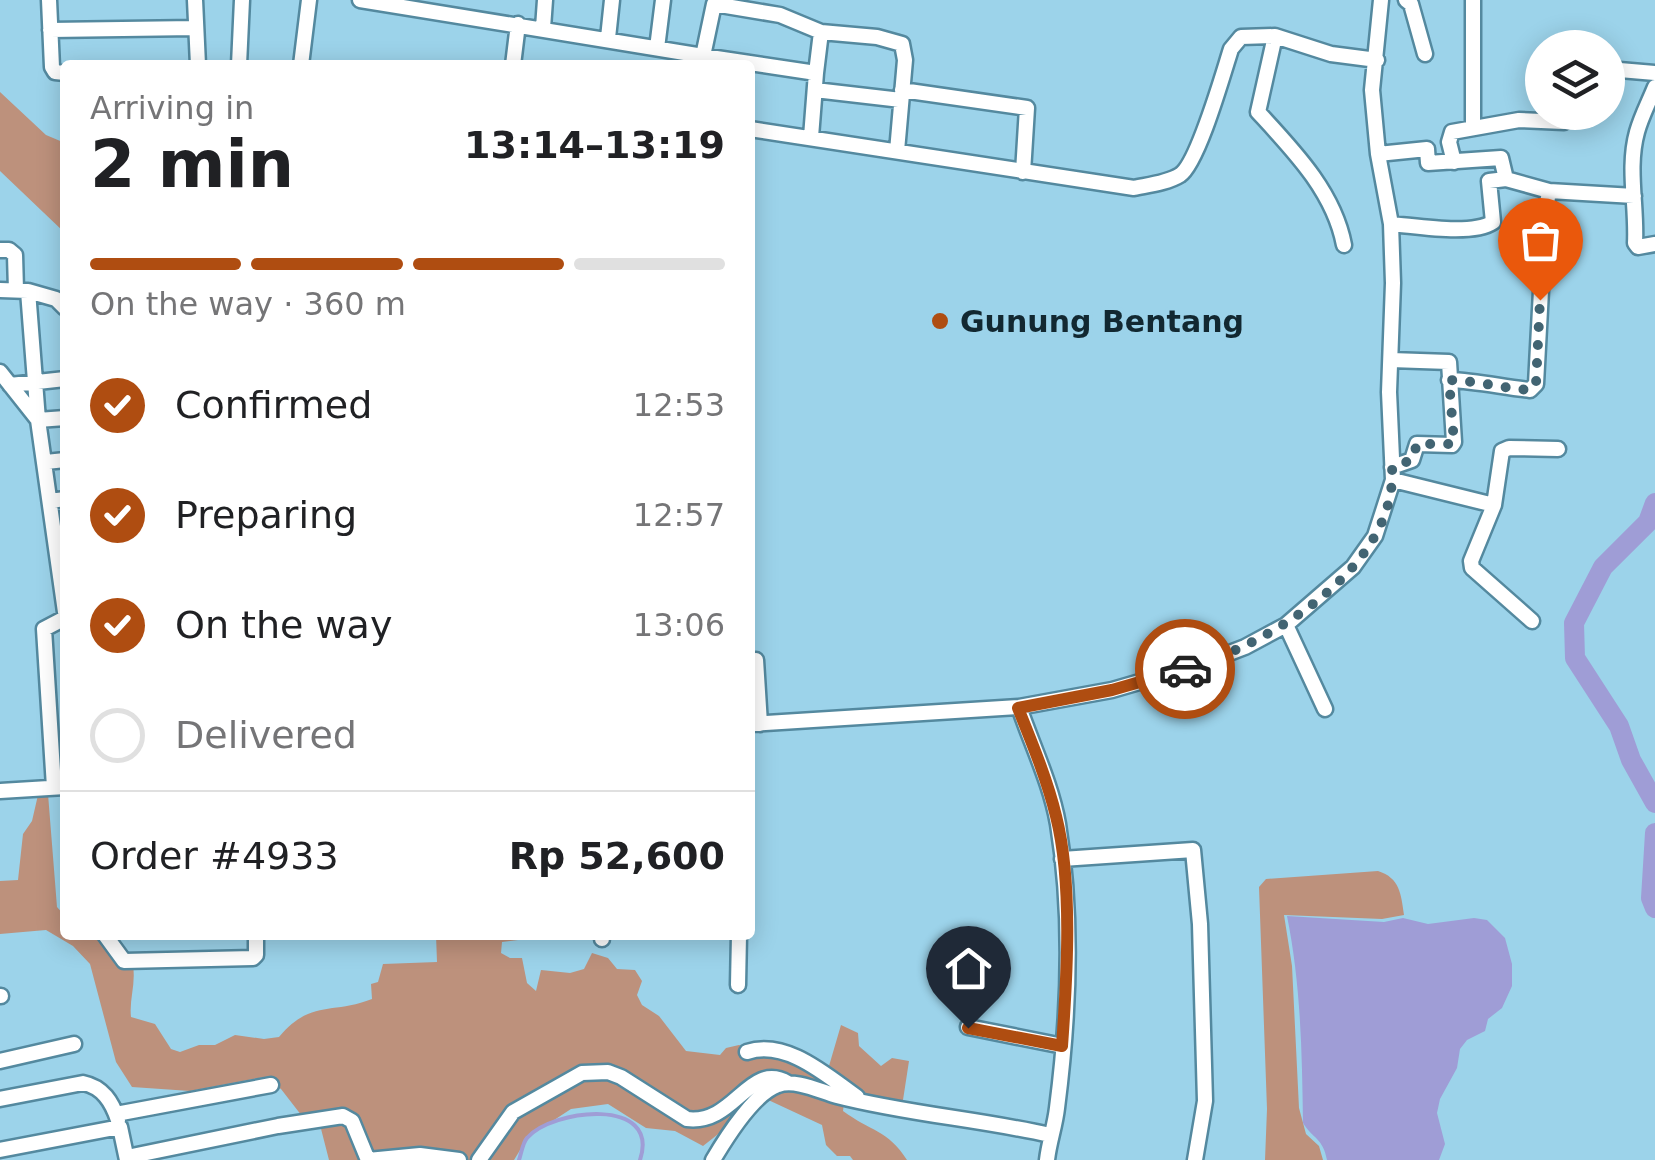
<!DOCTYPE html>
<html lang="en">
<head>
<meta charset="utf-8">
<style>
  :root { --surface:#fff; --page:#f2f2f2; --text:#202124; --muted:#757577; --line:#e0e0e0; --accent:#af4d11 }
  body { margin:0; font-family:"DejaVu Sans",sans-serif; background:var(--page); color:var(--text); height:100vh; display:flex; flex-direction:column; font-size:38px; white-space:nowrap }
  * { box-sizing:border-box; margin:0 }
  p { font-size:32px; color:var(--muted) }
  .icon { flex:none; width:55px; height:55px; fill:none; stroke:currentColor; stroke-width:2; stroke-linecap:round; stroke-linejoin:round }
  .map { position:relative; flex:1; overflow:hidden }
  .details { position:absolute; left:60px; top:60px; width:695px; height:880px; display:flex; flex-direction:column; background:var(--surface); border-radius:10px; box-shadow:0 5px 25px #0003 }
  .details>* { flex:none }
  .fabs { position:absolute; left:1525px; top:30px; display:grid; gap:20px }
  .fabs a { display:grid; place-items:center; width:100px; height:100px; border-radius:50%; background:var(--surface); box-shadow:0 5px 25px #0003; font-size:50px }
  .pin { position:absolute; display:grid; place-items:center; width:85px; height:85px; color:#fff; margin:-102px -42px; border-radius:50% 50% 50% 0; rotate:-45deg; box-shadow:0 0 10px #0007 }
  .pin .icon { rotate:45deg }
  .courier { position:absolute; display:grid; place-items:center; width:100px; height:100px; margin:-50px; border:8px solid #af4d11; border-radius:50%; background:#fff; color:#222; box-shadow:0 2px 12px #0007 }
  .overview em { font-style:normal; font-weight:700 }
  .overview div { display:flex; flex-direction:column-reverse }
  .overview { display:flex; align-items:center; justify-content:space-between; height:170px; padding:0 30px }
  h1 { font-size:65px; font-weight:700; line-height:75px }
  .bar { display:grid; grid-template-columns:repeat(4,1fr); gap:15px 10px; align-content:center; height:120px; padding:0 30px }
  .bar i { height:12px; border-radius:8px; background:var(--line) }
  .bar .selected { background:var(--accent) }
  .bar p { grid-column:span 4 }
  .line { display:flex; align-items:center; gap:25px; padding:0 30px; border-top:2px solid var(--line) }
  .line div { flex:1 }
  ol { padding:0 30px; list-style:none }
  li { display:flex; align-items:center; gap:30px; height:110px }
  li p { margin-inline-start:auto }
  li .icon { padding:10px; border-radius:50%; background:var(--accent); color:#fff; stroke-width:4 }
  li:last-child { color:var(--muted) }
  li i { width:55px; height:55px; border:5px solid var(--line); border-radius:50% }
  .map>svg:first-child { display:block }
</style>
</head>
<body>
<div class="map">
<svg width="1655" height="1160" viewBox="0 0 1655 1160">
  <rect width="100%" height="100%" fill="#9cd3ea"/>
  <path fill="#bd917c" d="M0,92l46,43 19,8v90l-65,-62z
    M48,794l9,113 8,9v19l22,3 9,-3 37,31c3,18 -4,34 -2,51l24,7 16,25 9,3 19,-7h16l20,-10 29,4 15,-2c32,-38 52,-22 93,-38l-1,-15 7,-2 5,-18 54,-2 -1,-27h82v5l-16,2 -1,11 9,5h12l5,25 9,8 5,-21 29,3 14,-4 8,-16 16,5 9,11 18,1 7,11 -5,14 5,10 17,11 27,35 34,4 6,-7 13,-3 21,5 23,-5 46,21 12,-41 17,8 1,13 22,20 11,-8 17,3 -8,52 -57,-10 -1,8c27,20 45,19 64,49h-54l-3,-4h-13l-11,-11 -4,-20 -58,-27 -61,48 -28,-15 -29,-3 -38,-24 -37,5 -43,28 -14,23h-185l-10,-39 -14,-1 -24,-31 -17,-12 -74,14 -58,-4 -16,-25 -26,-98 -17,-18 -27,-16 -46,4v-53l18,-1 5,-46 9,-13 6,-26z
    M1378,871c22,7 23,23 26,44l-22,4 -98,-4 8,51 7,142 7,26 13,12 4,14h-58l2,-51 -8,-222 7,-8z"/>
  <path fill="#9f9dd6" d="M1287,916l97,6 19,-4 25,6 46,-6 13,2 18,18 7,26v22l-10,22 -14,11 -3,12 -18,9 -7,9 -3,19 -17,31 -3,14 8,31 -6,16h-112c-4,-22 -14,-21 -24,-37 -1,-69 -2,-138 -16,-207z"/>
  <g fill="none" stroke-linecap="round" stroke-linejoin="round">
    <path stroke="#9f9dd6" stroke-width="4" d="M519,1160c2,-6 4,-18 8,-22 25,-29 134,-42 113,22"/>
    <path stroke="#9f9dd6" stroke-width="20" d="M1655,503l-7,19 -45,45 -29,56 1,35 44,68 12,34 24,43
      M1655,833l-4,65 4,10"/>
    <defs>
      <path id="street" d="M49,0l3,67 3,5 10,1
        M195,0l3,65
        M360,0l343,56 -1,6
        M1406,0l5,4 14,50
        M1473,0v126
        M543,28l2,-28
        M50,30l145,-2
        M1275,36l-17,76c36,39 76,80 86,133
        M608,38l4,-38
        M657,48l6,-48
        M239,65l3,-65
        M301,65l8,-65
        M513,65l5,-41
        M1608,69l47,4
        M816,73l5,-41
        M1655,87c-6,15 -14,30 -18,45 -10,36 0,74 -2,111l3,4 17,-3
        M815,90l86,10
        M902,90l125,18 -4,64
        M750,129l384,59c14,-3 33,-5 46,-13 18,-12 43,-101 51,-126l10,-12 34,-1 56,18 46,6
        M811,137l5,-64 -113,-17 11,-52 66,11 41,17 56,5 25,7 3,16 -8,91
        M1378,154l49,-5 1,14 73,-5 5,21 43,12 85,5
        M1454,162l-5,-20 3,-10 67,-12 45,2 4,-3 1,-7
        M1391,224c26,2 81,12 102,-2l-4,-41 17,-2
        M0,250h9l6,5 1,35
        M0,290l28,1 10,129
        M28,291l28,8 9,9
        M1391,360l58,2 5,80 -2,3 -35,-1 -5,16 -20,7
        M0,372l38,48
        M1449,380c28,1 53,7 81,10l6,-6 9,-168 4,-25
        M10,385l55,-6
        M65,418l-27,2 27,192
        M46,462l19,-2
        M1393,480l101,25 -23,56 1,7 60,53
        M50,501l15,-2
        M1494,505l8,-54 7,-3 49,1
        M1286,625l39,84
        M756,660l4,64
        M1019,707c13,38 32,77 39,117 15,92 11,191 -1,284 -2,18 -8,34 -10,52
        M750,724l269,-17 93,-17 86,-25 47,-18 41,-22 67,-58 22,-31 18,-56 -4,-88 4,-109 -2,-59 -13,-70 -6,-64 9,-90
        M54,787l-10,-158 21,-11
        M0,791l65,-4
        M1062,859l131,-9 7,74 5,177 -10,59
        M105,935l19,26 129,-3 3,-3v-20
        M602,935v4
        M738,985l1,-50
        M0,996h1
        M968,1027l95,19
        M747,1052c39,-13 79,23 110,45
        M0,1061l74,-17
        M0,1099l83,-16c20,4 29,19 35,37
        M116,1114l155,-29
        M0,1150l120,-23 7,33
        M127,1157l151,-31 65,-10 9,5 16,39
        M368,1160l52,-5 39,5
        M479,1160l34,-48 69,-39 26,-1 13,5 66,42c48,6 62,-59 101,-36
        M713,1160c13,-22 40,-66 65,-75 18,-6 41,6 59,11 70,18 142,23 213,39"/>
    </defs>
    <use href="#street" stroke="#54899f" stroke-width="19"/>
    <use href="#street" stroke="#fff" stroke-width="14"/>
  </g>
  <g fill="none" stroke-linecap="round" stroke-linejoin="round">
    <path stroke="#426472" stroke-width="10" stroke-dasharray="0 18" d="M1185,669c83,-24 213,-101 207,-202l20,-7 5,-16h35l2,-2 -5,-62c28,1 53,8 81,10l6,-6 4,-84"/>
    <path stroke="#af4d11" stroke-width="12" d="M968,1028l94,18c5,-69 11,-163 -6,-230 -9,-37 -24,-73 -38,-108l94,-18 73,-21"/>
  </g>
  <circle fill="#af4d11" stroke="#9cd3ea" stroke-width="4" cx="940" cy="321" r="10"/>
  <g text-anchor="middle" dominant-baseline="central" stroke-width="8" stroke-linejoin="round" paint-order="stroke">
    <g font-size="30" font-weight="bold" fill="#122831" stroke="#9cd3ea" text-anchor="start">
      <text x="960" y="321">Gunung Bentang</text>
    </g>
  </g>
</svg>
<div class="fabs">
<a><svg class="icon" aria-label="layers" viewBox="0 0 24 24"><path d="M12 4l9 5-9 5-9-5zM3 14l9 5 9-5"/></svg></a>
</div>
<div class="pin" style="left:1540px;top:300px;background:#ea580c"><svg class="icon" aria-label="bag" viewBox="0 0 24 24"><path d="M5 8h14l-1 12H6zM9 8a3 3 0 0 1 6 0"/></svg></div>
<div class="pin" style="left:968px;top:1028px;background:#1f2937"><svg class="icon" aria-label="home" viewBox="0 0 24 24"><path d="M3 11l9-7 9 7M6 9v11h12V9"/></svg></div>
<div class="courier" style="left:1185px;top:669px"><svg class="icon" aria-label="car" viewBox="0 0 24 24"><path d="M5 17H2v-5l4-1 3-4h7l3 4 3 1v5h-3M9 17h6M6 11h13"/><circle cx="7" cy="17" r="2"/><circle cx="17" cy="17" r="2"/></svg></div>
<section class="details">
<div class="overview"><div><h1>2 min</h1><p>Arriving in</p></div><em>13:14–13:19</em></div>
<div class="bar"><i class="selected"></i><i class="selected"></i><i class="selected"></i><i></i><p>On the way · 360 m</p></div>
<ol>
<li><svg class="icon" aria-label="check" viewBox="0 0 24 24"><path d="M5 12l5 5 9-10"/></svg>Confirmed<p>12:53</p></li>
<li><svg class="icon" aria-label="check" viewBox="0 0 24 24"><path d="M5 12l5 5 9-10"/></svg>Preparing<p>12:57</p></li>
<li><svg class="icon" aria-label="check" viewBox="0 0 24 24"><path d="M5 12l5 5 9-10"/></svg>On the way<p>13:06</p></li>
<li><i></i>Delivered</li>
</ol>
<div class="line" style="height:130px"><div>Order #4933</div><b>Rp 52,600</b></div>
</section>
</div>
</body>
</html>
